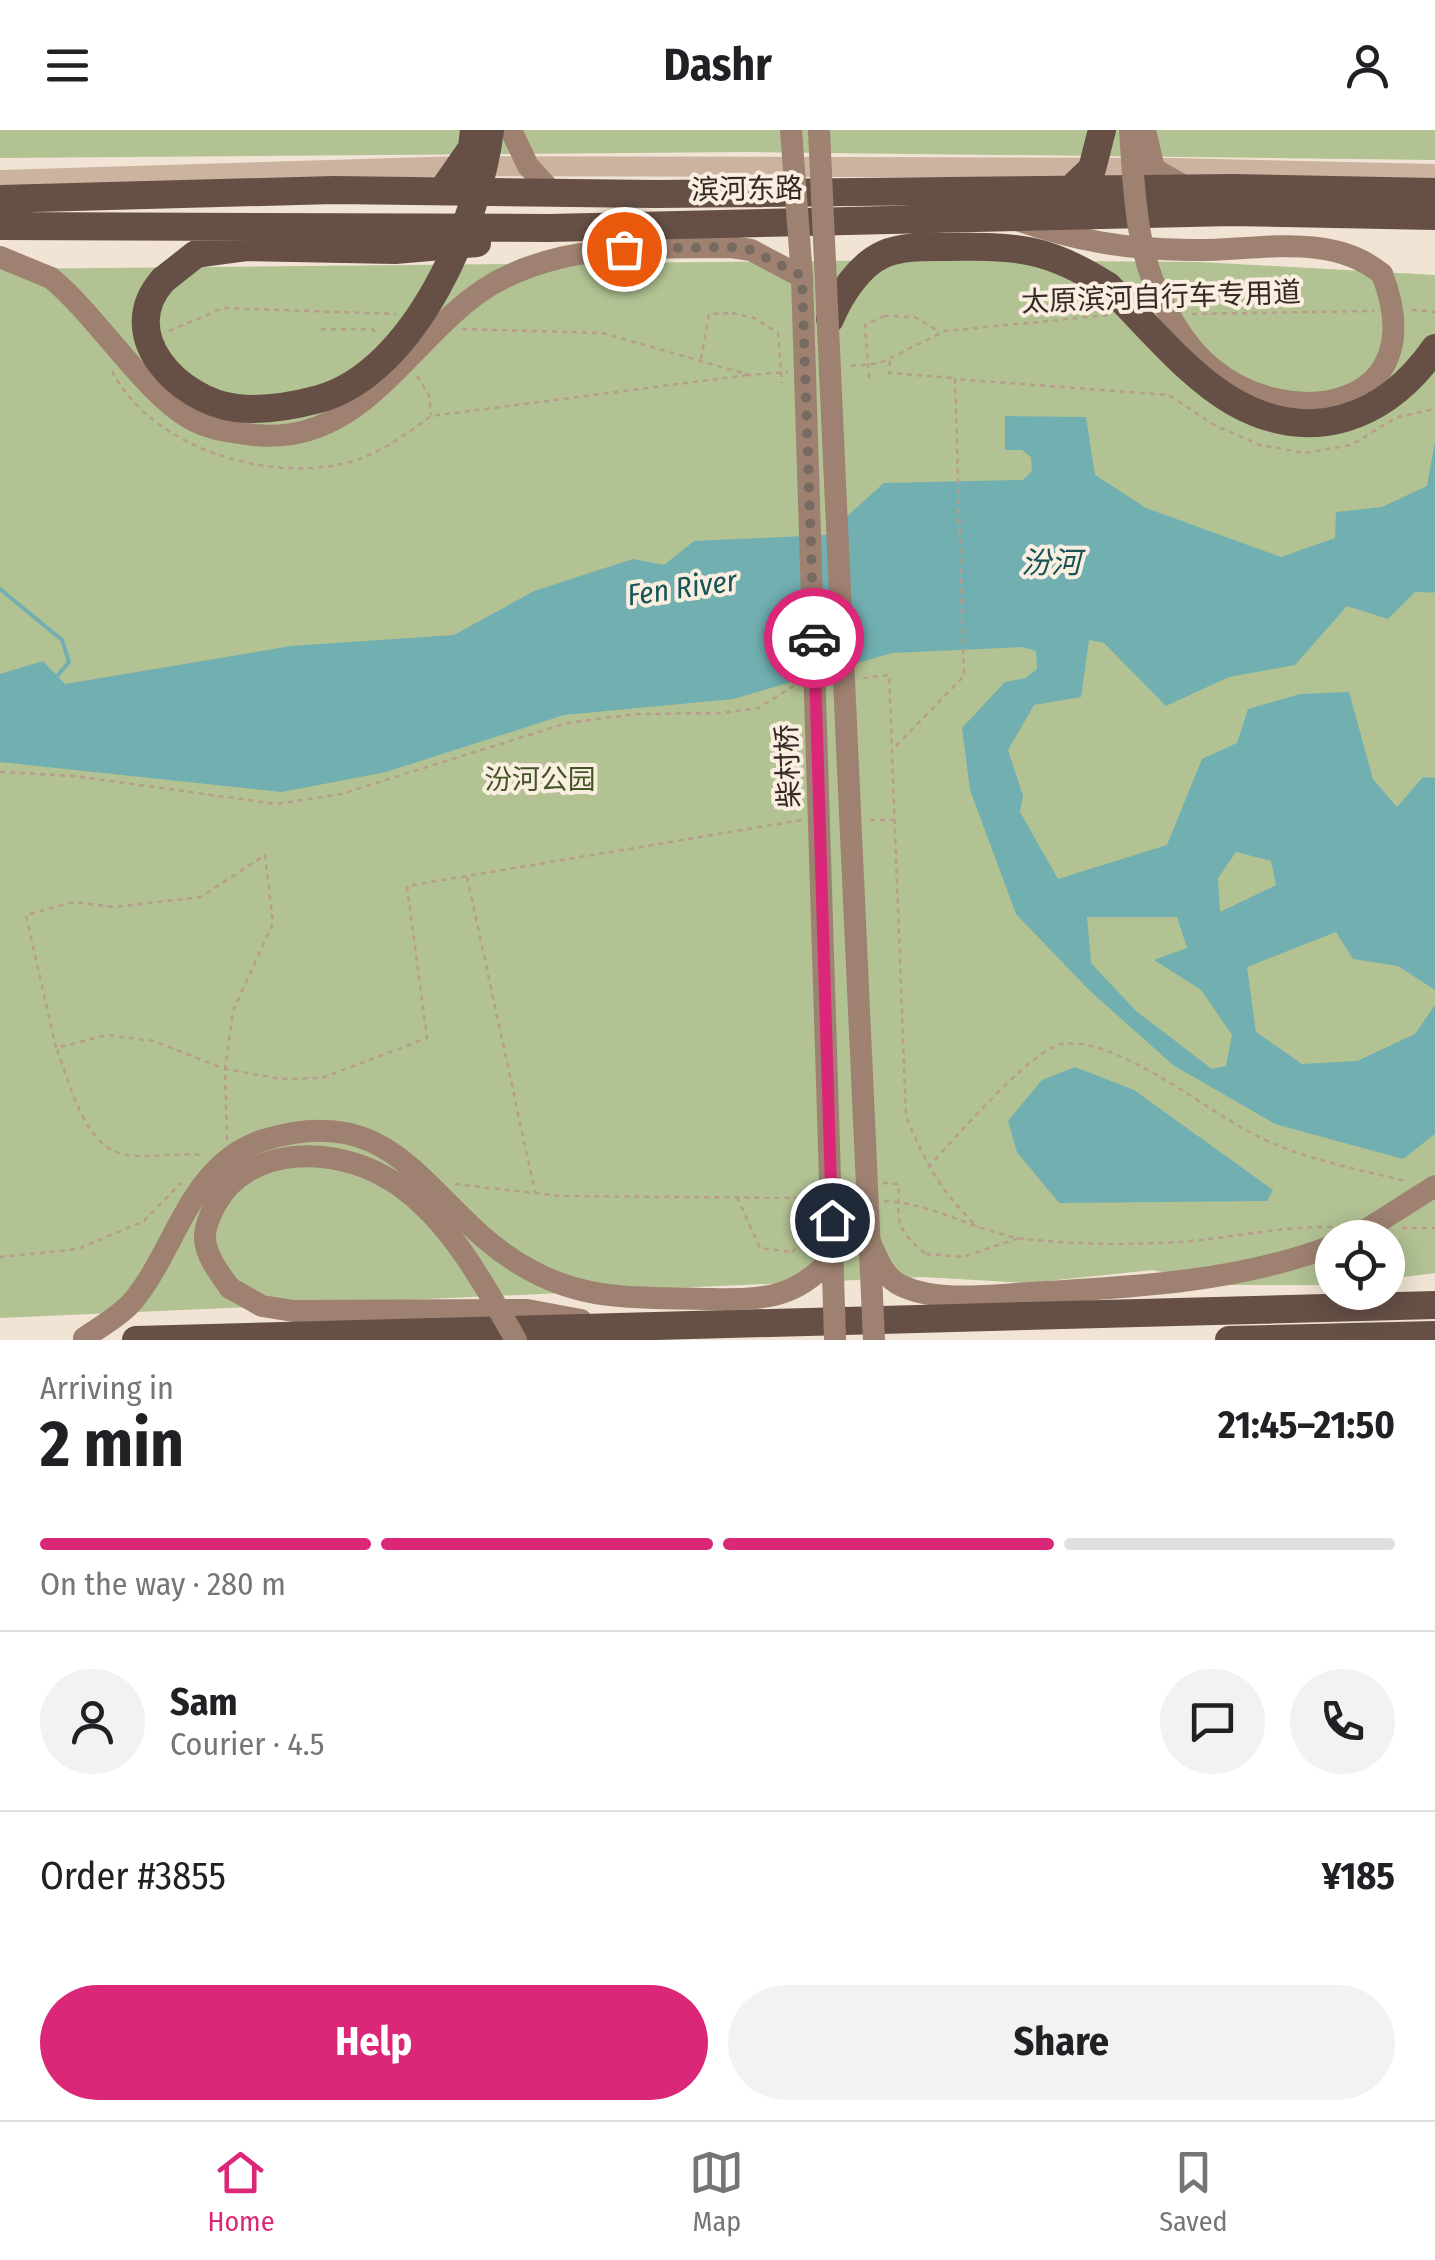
<!DOCTYPE html>
<html lang="en">
<head>
<meta charset="utf-8">
<style>
  :root { --surface:#fff; --page:#f2f2f2; --text:#202124; --muted:#757577; --line:#e0e0e0; --accent:#db2777 }
  body { margin:0; font-family:"Fira Sans Condensed","Noto Sans SC",sans-serif; background:var(--page); color:var(--text); height:100vh; display:flex; flex-direction:column; font-size:38px; white-space:nowrap }
  * { box-sizing:border-box; margin:0 }
  p { font-size:32px; color:var(--muted) }
  .icon { flex:none; width:55px; height:55px; fill:none; stroke:currentColor; stroke-width:2; stroke-linecap:round; stroke-linejoin:round }
  .map { position:relative; height:1210px; overflow:hidden }
  .panel { display:flex; flex-direction:column; background:var(--surface); flex:1 }
  .panel>* { flex:none }
  .fabs { position:absolute; left:1315px; top:1090px; display:grid; gap:20px }
  .fabs a { display:grid; place-items:center; width:90px; height:90px; border-radius:50%; background:var(--surface); box-shadow:0 5px 25px #0003; font-size:50px }
  .pin { position:absolute; display:grid; place-items:center; width:85px; height:85px; color:#fff; margin:-42px; border:5px solid #fff; border-radius:50%; box-shadow:0 2px 10px #0007 }
  .courier { position:absolute; display:grid; place-items:center; width:100px; height:100px; margin:-50px; border:8px solid #db2777; border-radius:50%; background:#fff; color:#222; box-shadow:0 2px 12px #0007 }
  .head em { font-style:normal; font-weight:700 }
  .head div { display:flex; flex-direction:column-reverse }
  .head { display:flex; align-items:center; justify-content:space-between; height:170px; padding:0 40px }
  h1 { font-size:65px; font-weight:700; line-height:75px }
  .bar { display:grid; grid-template-columns:repeat(4,1fr); gap:15px 10px; align-content:center; height:120px; padding:0 40px }
  .bar i { height:12px; border-radius:8px; background:var(--line) }
  .bar .selected { background:var(--accent) }
  .bar p { grid-column:span 4 }
  .line { display:flex; align-items:center; gap:25px; padding:0 40px; border-top:2px solid var(--line) }
  .line div { flex:1 }
  .round { display:grid; place-items:center; flex:none; width:105px; height:105px; border-radius:52px; background:var(--page) }
  .cta { display:flex; gap:20px; margin-top:auto; padding:20px 40px }
  .cta a { flex:1; height:115px; border-radius:60px; background:var(--accent); color:#fff; font-size:40px; font-weight:700; line-height:115px; text-align:center }
  .cta a+a { background:var(--page); color:var(--text) }
  header { display:flex; justify-content:space-between; align-items:center; height:130px; padding:0 40px; background:var(--surface); font-size:45px; font-weight:700 }
  .dock { display:flex; justify-content:space-around; align-items:center; height:140px; border-top:2px solid var(--line); background:var(--surface); font-size:28px; color:var(--muted) }
  .dock a { display:grid; justify-items:center; gap:5px }
  .dock .selected { color:var(--accent) }
  .map>svg:first-child { display:block }
</style>
</head>
<body>
<header><svg class="icon" aria-label="menu" viewBox="0 0 24 24"><path d="M4 6h16M4 12h16M4 18h16"/></svg>Dashr<svg class="icon" aria-label="person" viewBox="0 0 24 24"><circle cx="12" cy="8" r="4"/><path d="M4 21q1-7 8-7t8 7"/></svg></header>
<div class="map">
<svg width="1435" height="1210" viewBox="0 0 1435 1210">
  <rect width="100%" height="100%" fill="#f2e4d4"/>
  <path fill="#b2c293" d="M0,0h1435v30l-687,-8 -748,6z
    M916,130l284,2 235,13v998l-47,6v-41h-56l-2,47h-115l-62,-15 -125,13 -105,-6 -923,41v-1049z"/>
  <path fill="#71afb1" fill-rule="evenodd" d="M1005,286l81,1 9,58 51,33 135,49 54,-19 1,-26 46,-5 45,-21 8,-44v130l-47,47 -41,-13 -52,59 -66,12 -63,29 -62,-63 -15,-3 -8,57 -47,8 -26,45 15,46 -3,16 38,67 109,-34 35,-86 35,-16 11,-34 52,-15 49,-2 24,87 24,28 26,-30 12,1v212l-37,-24 -45,-7 -17,-27 -89,35 9,65 46,32 55,-3 58,-27 20,-29v129l-32,25 -128,-35 -102,-59 -84,-75 -73,-76 -46,-124 -8,-62 43,-46 21,-4 11,-9 -1,-18 -14,-4 -130,6 -159,46 -169,16 -178,57 -104,20 -282,-30v-88l43,-13 22,23 226,-38 163,-11 80,-44 99,-32 31,6 30,-24 132,-6 58,-52 139,-3 9,-9 -1,-14 -9,-7h-17zM1236,722l35,9 5,24 -56,27 -2,-34zM1087,787h90l10,31 -33,12 47,30 31,45 -6,31 -14,3 -76,-58 -45,-48z
    M1075,937l59,23 139,100 -6,11 -208,2 -42,-51 -9,-31 34,-41z"/>
  <g fill="none" stroke-linecap="round" stroke-linejoin="round">
    <path stroke="#71afb1" stroke-width="4" d="M0,459l62,51 7,22 -12,14"/>
    <path stroke="#71afb1" stroke-width="25" d="M1390,449l45,1"/>
    <path stroke="#b79d8a" stroke-width="2.5" stroke-dasharray="5 5" stroke-linecap="butt" d="M1412,180l23,2
      M1192,184l182,-3
      M884,186l31,1 25,15
      M321,199h51l5,5
      M462,199l140,4 148,42 38,-3
      M169,201l54,-23 173,6
      M701,229l8,-45 23,-1
      M890,231l-1,12 65,5
      M851,236l29,-3 65,-32 164,-16
      M112,241c39,77 157,113 238,91 31,-9 55,-27 81,-46l317,-41
      M417,246l12,19 2,20
      M863,548l26,-3 17,441c18,45 36,78 72,111
      M896,616l68,-70 -9,-297 214,16 45,30 46,20 45,8 46,-8 46,-28 38,-8
      M0,642l75,4 201,28 65,-10 226,-71 70,-9 85,-1 36,-5 37,-23
      M870,690h23
      M467,747l68,315
      M57,920c14,35 27,99 70,105 26,4 53,-4 78,1
      M227,1010l-2,-71 8,-58 40,-88 -8,-68 -64,42 -87,10 -40,-5 -48,13 30,133 51,-13 47,6 71,28 56,10 41,-1 105,-40 -20,-152 395,-66
      M928,1037c25,-26 103,-118 134,-123 54,-8 144,66 191,90 46,24 103,35 153,47
      M455,1054l105,12 251,2
      M737,1067l23,51 32,4
      M884,1071c50,2 91,31 141,38 53,6 131,7 184,0 49,-6 80,-13 130,-12
      M1402,1098h33
      M926,1124l37,3 56,-19
      M0,1127l78,-8 66,-28 37,-38"/>
    <path stroke="#cbb39f" stroke-width="20" d="M0,50l462,-14 709,2 264,6"/>
    <path stroke="#9e8171" stroke-width="22" d="M511,0l17,36 25,27
      M1145,0l9,39 34,19
      M1017,90c60,21 108,29 172,30 63,2 140,-20 193,24
      M0,127l51,21
      M496,152c73,-40 154,-34 235,-35l20,3 51,27
      M871,1114c7,16 14,35 31,42 37,17 90,9 129,7 101,-6 206,-11 301,-47
      M230,1158l32,18 31,5 234,-1 54,10"/>
    <path stroke="#665046" stroke-width="28" d="M1071,59l21,-20 10,-39
      M442,61l30,-43 2,-18
      M0,69l334,-9 322,4 577,-6 202,4
      M0,96l549,2 683,-16 203,4
      M163,150l33,-26 52,-7 147,3 82,-7
      M830,189c10,-24 29,-54 54,-65 19,-8 42,-7 62,-7 71,-1 101,0 162,39
      M136,1210l1299,-35
      M1229,1210l206,-5"/>
    <path stroke="#b79d8a" stroke-width="2.5" stroke-dasharray="5 5" stroke-linecap="butt" d="M732,183l22,5 24,15 4,50
      M869,248l-4,-53 19,-9
      M883,1053l16,1c-2,38 -3,46 27,70
      M792,1122l21,-21"/>
    <path stroke="#9e8171" stroke-width="22" d="M791,0l11,147 33,1063
      M819,0l55,1210
      M1130,0c4,57 5,119 32,171 12,24 29,50 50,67 78,65 223,42 170,-94
      M51,148c45,37 93,114 138,140 20,12 43,14 66,17 112,12 157,-106 241,-153
      M1353,1108l82,-52
      M230,1158c-10,-14 -23,-30 -25,-48 -1,-11 5,-26 11,-36 33,-59 117,-58 171,-26 58,33 97,106 129,162
      M84,1208c16,-11 36,-22 49,-37 44,-53 56,-137 131,-161 142,-44 164,77 268,131 59,32 113,26 178,28 52,1 87,0 122,-42"/>
    <path stroke="#665046" stroke-width="28" d="M163,150c-49,55 16,121 73,128 26,3 57,-2 83,-9 97,-27 160,-179 171,-269
      M1108,156c39,38 79,89 126,116 78,44 152,16 201,-54"/>
  </g>
  <g fill="none" stroke-linecap="round" stroke-linejoin="round">
    <path stroke="#766a61" stroke-width="10" stroke-dasharray="0 18" d="M624,119l107,-2 20,3 51,26 12,362"/>
    <path stroke="#db2777" stroke-width="12" d="M814,508l18,582"/>
  </g>
  <g text-anchor="middle" dominant-baseline="central" stroke-width="8" stroke-linejoin="round" paint-order="stroke">
    <g font-size="28" fill="#342923" stroke="#faeee0">
      <text transform="translate(747 59) rotate(-1)">滨河东路</text>
      <text transform="translate(1161 167) rotate(-2)">太原滨河自行车专用道</text>
      <text transform="translate(788 636) rotate(-92)">柴村桥</text>
    </g>
    <g font-size="28" fill="#435425" stroke="#faeee0">
      <text x="540" y="649">汾河公园</text>
    </g>
    <g font-size="30" font-style="italic" fill="#165458" stroke="#faeee0">
      <text x="1051" y="433">汾河</text>
      <text transform="translate(682 458) rotate(-8)">Fen River</text>
    </g>
  </g>
</svg>
<div class="fabs">
<a><svg class="icon" aria-label="locate" viewBox="0 0 24 24"><circle cx="12" cy="12" r="6"/><path d="M12 2v4M12 18v4M2 12h4M18 12h4"/></svg></a>
</div>
<div class="pin" style="left:624px;top:119px;background:#ea580c"><svg class="icon" aria-label="bag" viewBox="0 0 24 24"><path d="M5 8h14l-1 12H6zM9 8a3 3 0 0 1 6 0"/></svg></div>
<div class="pin" style="left:832px;top:1090px;background:#1f2937"><svg class="icon" aria-label="home" viewBox="0 0 24 24"><path d="M3 11l9-7 9 7M6 9v11h12V9"/></svg></div>
<div class="courier" style="left:814px;top:508px"><svg class="icon" aria-label="car" viewBox="0 0 24 24"><path d="M5 17H2v-5l4-1 3-4h7l3 4 3 1v5h-3M9 17h6M6 11h13"/><circle cx="7" cy="17" r="2"/><circle cx="17" cy="17" r="2"/></svg></div>
</div>
<section class="panel">
<div class="head"><div><h1>2 min</h1><p>Arriving in</p></div><em>21:45–21:50</em></div>
<div class="bar"><i class="selected"></i><i class="selected"></i><i class="selected"></i><i></i><p>On the way · 280 m</p></div>
<div class="line" style="height:180px"><a class="round"><svg class="icon" aria-label="person" viewBox="0 0 24 24"><circle cx="12" cy="8" r="4"/><path d="M4 21q1-7 8-7t8 7"/></svg></a><div><b>Sam</b><p>Courier · 4.5</p></div><a class="round"><svg class="icon" aria-label="chat" viewBox="0 0 24 24"><path d="M4 5h16v11H9l-5 4z"/></svg></a><a class="round"><svg class="icon" aria-label="phone" viewBox="0 0 24 24"><path d="M5 4h4l2 5-3 2q2 4 5 5l2-3 5 2v4C11 20 4 13 5 4z"/></svg></a></div>
<div class="line" style="height:130px"><div>Order #3855</div><b>¥185</b></div>
<div class="cta"><a>Help</a><a>Share</a></div>
</section>
<nav class="dock">
<a class="selected"><svg class="icon" aria-label="home" viewBox="0 0 24 24"><path d="M3 11l9-7 9 7M6 9v11h12V9"/></svg>Home</a>
<a><svg class="icon" aria-label="map" viewBox="0 0 24 24"><path d="M3 6l6-2 6 2 6-2v14l-6 2-6-2-6 2zM9 4v14M15 6v14"/></svg>Map</a>
<a><svg class="icon" aria-label="saved" viewBox="0 0 24 24"><path d="M7 4h10v16l-5-4-5 4z"/></svg>Saved</a>
</nav>
</body>
</html>
